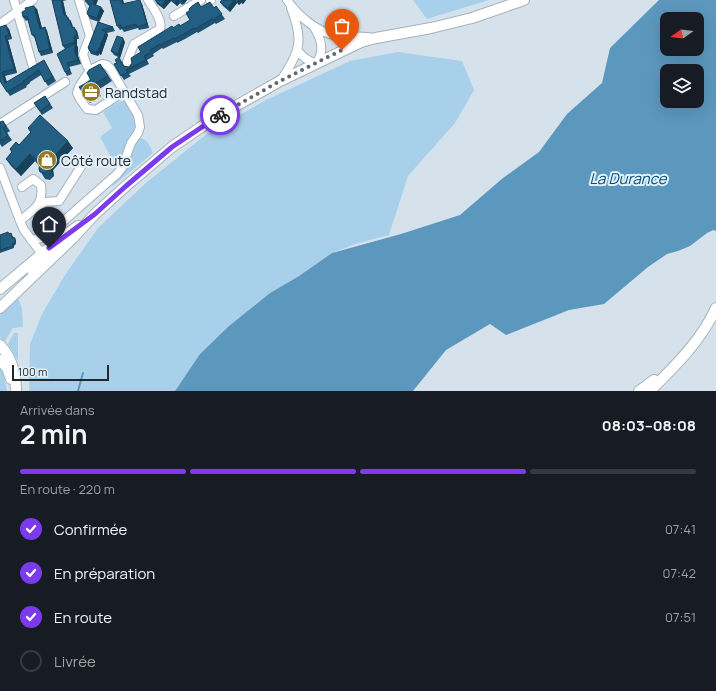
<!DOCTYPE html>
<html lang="fr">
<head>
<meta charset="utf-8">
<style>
  :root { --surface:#171b24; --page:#242831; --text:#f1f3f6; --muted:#9ea1a6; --line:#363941; --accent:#7c3aed }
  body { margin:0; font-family:Manrope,sans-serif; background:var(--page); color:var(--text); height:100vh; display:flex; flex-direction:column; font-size:15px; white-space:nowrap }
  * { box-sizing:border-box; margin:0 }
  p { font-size:13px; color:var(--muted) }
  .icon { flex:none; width:22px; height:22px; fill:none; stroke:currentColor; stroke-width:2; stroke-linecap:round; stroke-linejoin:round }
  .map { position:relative; height:391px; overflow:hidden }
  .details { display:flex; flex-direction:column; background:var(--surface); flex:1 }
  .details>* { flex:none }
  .needle { width:26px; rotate:256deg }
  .controls { position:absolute; left:660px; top:12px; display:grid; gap:8px }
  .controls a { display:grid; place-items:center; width:44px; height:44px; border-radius:8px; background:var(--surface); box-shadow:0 4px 16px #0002; font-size:20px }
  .scale { position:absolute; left:12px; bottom:10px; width:97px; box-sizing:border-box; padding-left:4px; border:2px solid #22272a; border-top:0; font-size:11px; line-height:14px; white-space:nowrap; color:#22272a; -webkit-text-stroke:3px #e2f0f9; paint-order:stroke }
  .pin { position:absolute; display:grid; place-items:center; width:34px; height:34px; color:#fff; margin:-41px -17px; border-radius:50% 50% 50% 0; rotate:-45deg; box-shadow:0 0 4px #0007 }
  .pin .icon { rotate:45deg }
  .courier { position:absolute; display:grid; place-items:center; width:40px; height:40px; margin:-20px; border:3px solid #7c3aed; border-radius:50%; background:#fff; color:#222; box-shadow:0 1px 5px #0007 }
  .summary em { font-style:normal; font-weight:700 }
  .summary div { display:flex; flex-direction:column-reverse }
  .summary { display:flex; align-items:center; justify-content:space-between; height:68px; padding:0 20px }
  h1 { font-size:26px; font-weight:700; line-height:30px }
  .bar { display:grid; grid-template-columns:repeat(4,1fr); gap:6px 4px; align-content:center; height:48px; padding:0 20px }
  .bar i { height:5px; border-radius:3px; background:var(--line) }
  .bar .active { background:var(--accent) }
  .bar p { grid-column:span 4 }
  ol { padding:0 20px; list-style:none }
  li { display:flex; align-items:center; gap:12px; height:44px }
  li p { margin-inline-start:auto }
  li .icon { padding:4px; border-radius:50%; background:var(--accent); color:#fff; stroke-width:4 }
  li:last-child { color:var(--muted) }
  li i { width:22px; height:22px; border:2px solid var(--line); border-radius:50% }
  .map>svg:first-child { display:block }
</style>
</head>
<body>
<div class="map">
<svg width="716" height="391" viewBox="0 0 716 391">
  <rect width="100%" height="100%" fill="#d5e2ec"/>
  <path fill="#a9d0ea" d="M413,0h76l-62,19z
    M398,52l64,9 12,29 -19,33 -47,53 -19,59 -34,9 -23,9 -33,23 -29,17 -41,33 -29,28 -25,37h-146l1,-47 12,-30 23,-39 33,-47 49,-46 61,-49 58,-33 84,-39z
    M123,101c9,5 12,17 15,26l-17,35 -4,6 -17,-31 12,-9 -9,-16c6,-5 12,-9 20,-11z
    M138,138c9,0 12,7 15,15l-40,33 -3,-3 16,-22z
    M18,297l4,12 1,18 -10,1 -8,13 -3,-1 -2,-3v-21l2,-4z
    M14,333h4v28l-10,-17z
    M0,365l2,2 5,24h-7z"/>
  <path fill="#5c97bd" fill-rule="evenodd" d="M659,0h57v231l-3,-1 -6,3 -17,13 -12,5 -11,3 -19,13 -44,37 -35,6 -63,25 -16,-11 -44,26 -33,41h-238l25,-37 29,-28 41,-33 29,-17 33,-23 69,-19 59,-19 43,-37 36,-26 28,-38 35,-31 8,-35zM667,19h30v30h-30zM667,71h30v30h-30z"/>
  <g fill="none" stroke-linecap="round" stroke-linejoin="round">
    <path stroke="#5c97bd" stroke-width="2" d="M78,391l5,-18"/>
    <defs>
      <path id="minor" d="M14,0l19,67
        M79,0l11,36 -7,18 4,12
        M210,0h1
        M287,0c11,16 31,33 51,36 12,2 23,-1 35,2
        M174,16l27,-16
        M0,24l33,-24
        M298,51c5,6 9,10 18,12 9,-11 5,-25 -2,-36
        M129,66l-2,-4 7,-18 26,-15c3,-9 -7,-21 -12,-29
        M281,80c19,-28 23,-40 10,-72
        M0,124l65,-42
        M0,168l20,53 4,9 18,24 -2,8 -8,10
        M37,207l8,-5 14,-1 23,-36
        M20,221c14,-12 24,-16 21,-36l-8,-6 -11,8
        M31,240l11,-2 8,-5 67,-59 5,-6 9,-25 7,-10 2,-6 -2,-12 -28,-47 -3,-3 -5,-1 -12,6 -11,17 -2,6 3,6 7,10 9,1 27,-18"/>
      <path id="major" d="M0,289l62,-52 16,-11
        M0,308l72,-69 23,-25 31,-28 46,-39 41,-28 67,-38 81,-39 15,-4 55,-10 41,-10 52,-18
        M0,345c12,13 16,29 16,46
        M0,360l7,8 4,11
        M639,391l15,-11
        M650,391c25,-25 51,-50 66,-83"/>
    </defs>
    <use href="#minor" stroke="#a5b2bc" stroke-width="10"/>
    <use href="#major" stroke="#a5b2bc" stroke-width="12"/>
    <use href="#minor" stroke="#fff" stroke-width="8"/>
    <use href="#major" stroke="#fff" stroke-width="10"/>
  </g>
  <path fill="#1e5270" d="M52,0h15l-4,1 3,14 3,3v2h1l2,4 1,4 4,3 2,8h-2v7l1,1v9l3,8 -12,3 3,7 -5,2 -2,-4v-23l-2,-3z
    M110,0h13l1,4h18l7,24 -10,2 -1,-2 -14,4 -2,-3 -2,1 -3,-4z
    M155,0h32l-3,4 -2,1 -2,-2 -3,3 -6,-5 -7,8 -7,-5z
    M222,0h24l-3,4 -2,-1 -2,2 -2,-2 -7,9 -7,-6 -3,-4z
    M85,1l16,6 3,4 -5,11 -9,-3 -2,-4 2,-9 -2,-1z
    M216,6l9,13 -9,5 -1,-1 -17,10 -1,-1 -12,7 -8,4v-1l-14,7 -1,-1 -9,6 1,2 -7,4 2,4 -20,10 2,2 -7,4 -10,-16 8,-3 2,5 5,1 12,-15 32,-24 7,-2 10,-6 11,-13 13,1z
    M37,9l5,19 3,-1 2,4 6,22 -12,3 -2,-4 -4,-14 -3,-3 -4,-15 -2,1 -3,-4z
    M98,22l15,5 2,4 -8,2 1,2 -7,20 -2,-1 -1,2 -7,-2 -3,-6z
    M0,27l9,2 3,10 -4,1 9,33 -12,3 2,6 37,-22 12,21 -8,5 -7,-11 -11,7v1l-4,3 1,1 -17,9 -10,-15z
    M125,42l-5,16 -6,-3 -3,-4z
    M100,64l12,17 -14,9 3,6 -11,7 -4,-6 5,-17z
    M45,96l8,12 -11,7 -8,-12z
    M3,121l7,10 -3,2 5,7 -10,7 -2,-3v-22z
    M28,128l45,20 -20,22 1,6 -4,4 -5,-1 -6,-10v-3l-4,-5 -14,15 -10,-10 -5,-7 6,-7 -2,-3 9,-4 12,-12z
    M11,233l2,4 3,3v4l-2,2v2l-14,5v-18l9,-1z"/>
  <path fill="#18425b" d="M61,0h1l1,1 4,18 -3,-4z
    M94,0h4l-3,8 -2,-4z
    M122,0h1l2,8 -3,-4z
    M140,0l2,4 7,24 -2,-4z
    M166,0h4l1,1 -7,8 -3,-3z
    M177,0h1l2,3 -3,3 -2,-3z
    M181,0h6l-3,4z
    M234,0h1l2,3 -7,9 -2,-4z
    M238,0h2l1,3 -2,2 -2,-4z
    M240,0h6l-3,4z
    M34,6l3,3 6,23 -3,-3z
    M101,7l3,4 -5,11 -2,-4z
    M70,20l2,4 2,8 -2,-4z
    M6,25l3,4 3,10 -3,-4z
    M45,27l2,4 6,22 -3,-4z
    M74,27l3,4 2,8 -2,-4z
    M106,32l2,3 -7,20 -3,-4z
    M5,36l3,4 9,33 -3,-4z
    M74,36l3,3v7l-2,-4z
    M123,38l2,4 -5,16 -2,-4z
    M75,43l3,4v9l3,8 -3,-4 -3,-8z
    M97,51l2,3 -1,2 -2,-3z
    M2,72l3,4 3,11 -3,-4z
    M68,141l5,7 -20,22 1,6 -5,-7 -1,-6z
    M30,154l5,7 -14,15 -5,-7z"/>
  <path fill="#235f82" stroke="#18425b" d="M52,0h9l3,15h2l2,5h2l2,8 2,-1 3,8 -3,1 1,6 -12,4z
    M86,0h8l-1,4 8,3 -4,11 -9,-3 -1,-2 4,-10 -6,-2z
    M110,0h12v4l18,-4 7,24 -10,3 -1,-3 -14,4 -1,-3 -4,1z
    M155,0h11l-5,6z
    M171,0h6l-2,3z
    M222,0h12l-6,8 -8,-6z
    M198,2l3,5 9,-5 4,6 2,-2 6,8 -9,6 -1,-1 -17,10 -1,-1 -12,7 -7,4 -1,-1 -14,7v-1l-10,6 1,2 -7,4 2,4 -20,10 2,2 -7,4 -7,-12 3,-1 -2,-3 4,-3 4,9 6,1 3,-4 -1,-5 10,-6 -3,-5 34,-21 1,2 6,-4 1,2 10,-6 -4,-7 4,-3 -1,-1 3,-3z
    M34,6l6,23 5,-2 5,22 -11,3 -5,-18 -2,1 -5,-19 -4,1 -1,-5 4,-2 -1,-2z
    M98,22l15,5 -11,3 4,2 -8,19h-1l-1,2 -7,-3v-2h-1z
    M6,25l3,10 -4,1 9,33 -12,3 3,11 39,-23 9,17 -8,5 -6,-12 -12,8v1l-4,2 1,1 -17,10 -7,-11v-54z
    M117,36l6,2 -5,16 -7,-3z
    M75,43v9l3,8 -11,3 3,7 -5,2 -8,-18z
    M100,64l8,12 -14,8 3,7 -11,6 -7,-10 12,-7 -4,-7 2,-3z
    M45,96l5,8 -10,7 -6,-8z
    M40,115l28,26 -20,22 1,6 -4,4 -5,-1 -1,-3 1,-6 -10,-9 -14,15 -10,-10 6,-7 -2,-3 6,-7 3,3 12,-13 -3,-4z
    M3,121l3,5 -3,2 5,7 -8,6v-19z
    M8,232l1,2 2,-1 1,4 3,1v5l-3,1 1,2 -13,4v-15z"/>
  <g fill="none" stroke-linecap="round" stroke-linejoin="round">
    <path stroke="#61686e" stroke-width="4" stroke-dasharray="0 7.2" d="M220,115l60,-34 62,-31"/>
    <path stroke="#7c3aed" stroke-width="5" d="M49,248l46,-34 31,-28 46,-39 48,-32"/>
  </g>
  <defs>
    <symbol id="office-disc" viewBox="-11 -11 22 22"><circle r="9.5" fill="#947921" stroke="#e2f0f9"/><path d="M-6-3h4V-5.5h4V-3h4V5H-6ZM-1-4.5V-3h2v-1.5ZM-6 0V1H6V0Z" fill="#fff"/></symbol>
    <symbol id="shop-disc" viewBox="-11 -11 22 22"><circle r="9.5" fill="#947921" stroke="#e2f0f9"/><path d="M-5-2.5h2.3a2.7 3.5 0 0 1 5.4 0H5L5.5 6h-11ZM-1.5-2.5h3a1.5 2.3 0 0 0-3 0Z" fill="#fff"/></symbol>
  </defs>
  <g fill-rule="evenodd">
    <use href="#office-disc" x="80" y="81" width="22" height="22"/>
    <use href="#shop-disc" x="36" y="149" width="22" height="22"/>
  </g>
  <g text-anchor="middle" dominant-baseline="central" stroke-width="4" stroke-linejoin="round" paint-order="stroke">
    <g font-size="14" fill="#22272a" stroke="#e2f0f9" text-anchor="start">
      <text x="105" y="92">Randstad</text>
      <text x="61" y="160">Côté route</text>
    </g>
    <g font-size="15" font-style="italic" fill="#004f74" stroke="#e2f0f9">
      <text x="628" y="178">La Durance</text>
    </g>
  </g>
</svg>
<div class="controls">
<a><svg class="needle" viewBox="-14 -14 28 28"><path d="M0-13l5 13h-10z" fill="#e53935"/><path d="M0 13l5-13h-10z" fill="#9ea1a6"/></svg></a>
<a><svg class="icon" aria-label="layers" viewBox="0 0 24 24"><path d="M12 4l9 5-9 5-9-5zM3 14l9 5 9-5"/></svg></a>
</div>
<div class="scale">100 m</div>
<div class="pin" style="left:342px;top:50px;background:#ea580c"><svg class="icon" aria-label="bag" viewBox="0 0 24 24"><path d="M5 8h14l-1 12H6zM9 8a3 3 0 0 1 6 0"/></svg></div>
<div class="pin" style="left:49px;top:248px;background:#1f2937"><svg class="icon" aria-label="home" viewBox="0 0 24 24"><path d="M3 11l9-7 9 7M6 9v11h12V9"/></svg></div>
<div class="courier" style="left:220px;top:115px"><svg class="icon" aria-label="bike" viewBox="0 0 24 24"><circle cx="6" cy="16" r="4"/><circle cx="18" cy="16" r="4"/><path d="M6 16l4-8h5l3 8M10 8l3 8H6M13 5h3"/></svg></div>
</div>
<section class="details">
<div class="summary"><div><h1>2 min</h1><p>Arrivée dans</p></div><em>08:03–08:08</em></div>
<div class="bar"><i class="active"></i><i class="active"></i><i class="active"></i><i></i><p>En route · 220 m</p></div>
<ol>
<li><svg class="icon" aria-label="check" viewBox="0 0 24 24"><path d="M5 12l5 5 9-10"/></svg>Confirmée<p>07:41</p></li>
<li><svg class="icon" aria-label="check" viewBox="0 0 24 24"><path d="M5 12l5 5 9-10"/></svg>En préparation<p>07:42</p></li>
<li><svg class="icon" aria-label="check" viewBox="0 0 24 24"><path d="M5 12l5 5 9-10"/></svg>En route<p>07:51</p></li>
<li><i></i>Livrée</li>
</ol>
</section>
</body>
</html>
